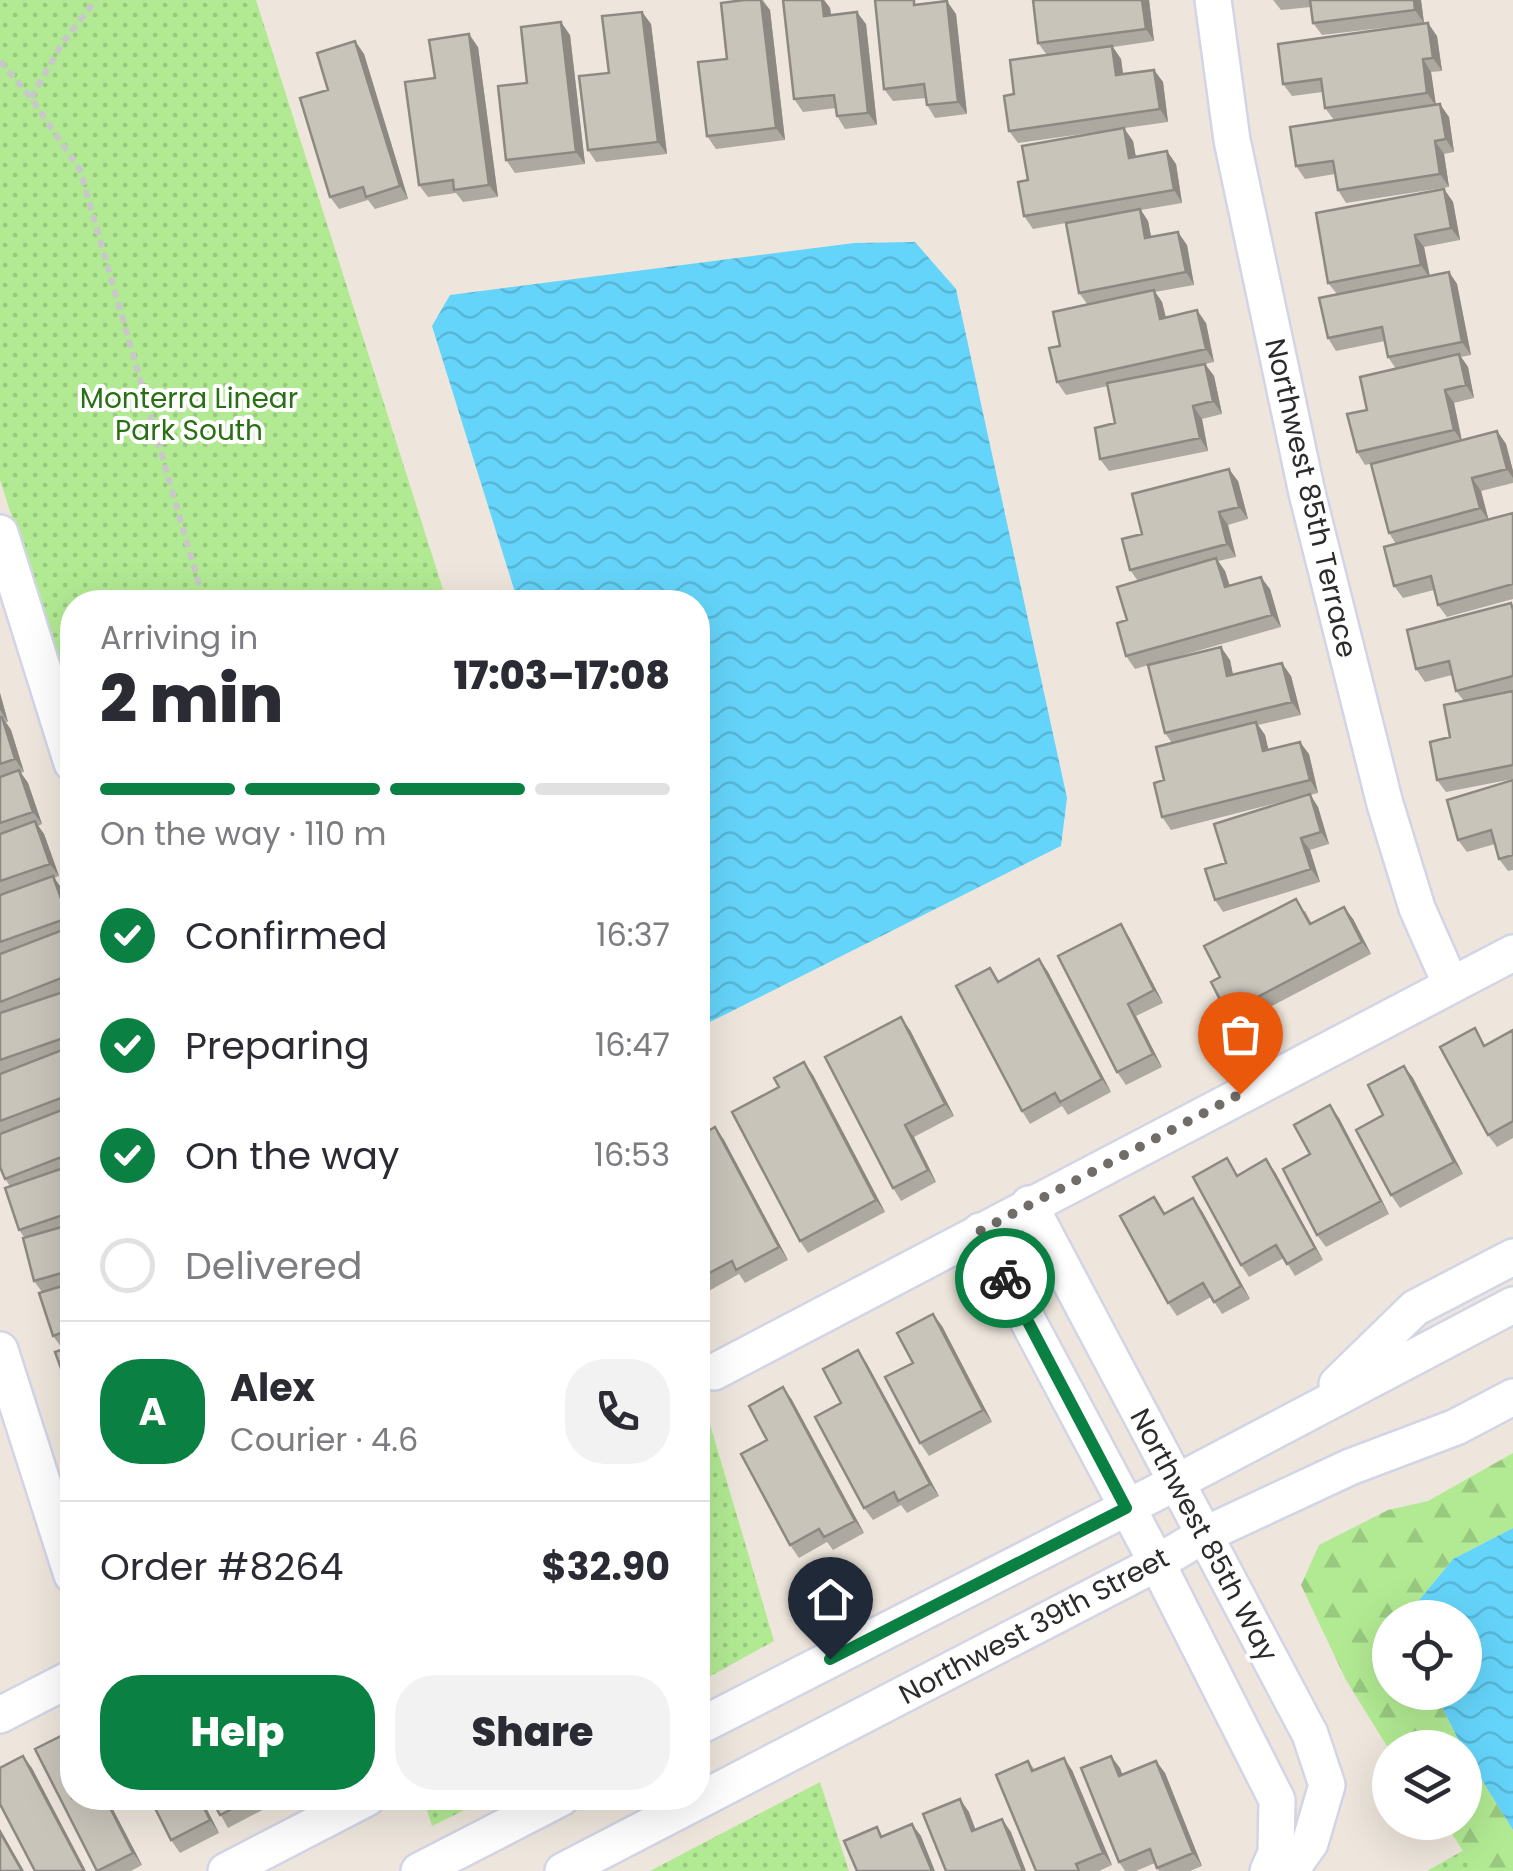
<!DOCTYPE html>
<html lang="en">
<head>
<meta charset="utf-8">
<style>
  :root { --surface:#fff; --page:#f2f2f3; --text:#2b2b33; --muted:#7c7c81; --line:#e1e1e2; --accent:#0b8043 }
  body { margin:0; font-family:Poppins,sans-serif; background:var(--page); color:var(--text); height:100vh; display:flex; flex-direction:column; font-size:38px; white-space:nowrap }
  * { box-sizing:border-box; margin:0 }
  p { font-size:32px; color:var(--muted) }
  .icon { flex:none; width:55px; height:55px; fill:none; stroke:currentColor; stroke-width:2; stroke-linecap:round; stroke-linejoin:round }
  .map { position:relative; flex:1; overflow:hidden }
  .drawer { position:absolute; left:60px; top:590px; width:650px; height:1220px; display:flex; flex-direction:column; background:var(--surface); border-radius:40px; box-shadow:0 10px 40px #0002 }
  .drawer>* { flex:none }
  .controls { position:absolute; left:1372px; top:1600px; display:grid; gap:20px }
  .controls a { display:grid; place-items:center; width:110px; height:110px; border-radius:50%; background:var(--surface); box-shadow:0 10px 40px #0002; font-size:50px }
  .pin { position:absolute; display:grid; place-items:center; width:85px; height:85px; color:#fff; margin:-102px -42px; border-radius:50% 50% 50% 0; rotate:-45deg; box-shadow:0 0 10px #0007 }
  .pin .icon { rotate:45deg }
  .courier { position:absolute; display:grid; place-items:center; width:100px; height:100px; margin:-50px; border:8px solid #0b8043; border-radius:50%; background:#fff; color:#222; box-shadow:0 2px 12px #0007 }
  .overview em { font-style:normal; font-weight:800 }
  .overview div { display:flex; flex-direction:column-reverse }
  .overview { display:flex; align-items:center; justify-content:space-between; height:170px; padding:0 40px }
  h1 { font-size:65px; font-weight:800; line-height:75px }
  .bar { display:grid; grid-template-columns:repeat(4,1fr); gap:15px 10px; align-content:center; height:120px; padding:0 40px }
  .bar i { height:12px; border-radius:8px; background:var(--line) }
  .bar .on { background:var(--accent) }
  .bar p { grid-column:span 4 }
  .line { display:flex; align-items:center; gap:25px; padding:0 40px; border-top:2px solid var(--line) }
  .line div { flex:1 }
  .round { display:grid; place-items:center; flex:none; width:105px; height:105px; border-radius:40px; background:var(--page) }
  ol { padding:0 40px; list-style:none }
  li { display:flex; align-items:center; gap:30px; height:110px }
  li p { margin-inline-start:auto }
  li .icon { padding:10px; border-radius:50%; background:var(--accent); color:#fff; stroke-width:4 }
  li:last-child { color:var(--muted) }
  li i { width:55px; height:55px; border:5px solid var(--line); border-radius:50% }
  .cta { display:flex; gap:20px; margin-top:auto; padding:20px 40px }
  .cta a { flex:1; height:115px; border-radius:40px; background:var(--accent); color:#fff; font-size:40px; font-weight:800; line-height:115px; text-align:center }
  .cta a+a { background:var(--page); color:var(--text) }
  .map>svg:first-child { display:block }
</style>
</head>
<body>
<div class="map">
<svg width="1513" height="1871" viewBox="0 0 1513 1871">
  <defs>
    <pattern id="forest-firs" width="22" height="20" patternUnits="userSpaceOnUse" patternTransform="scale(2.5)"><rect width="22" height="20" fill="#b2ea93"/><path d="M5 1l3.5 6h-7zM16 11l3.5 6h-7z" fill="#99c97f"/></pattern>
    <pattern id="park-dots" width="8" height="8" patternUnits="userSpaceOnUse" patternTransform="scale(2.5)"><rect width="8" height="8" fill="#b2ea93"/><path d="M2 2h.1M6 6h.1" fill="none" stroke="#99c97f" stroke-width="1.8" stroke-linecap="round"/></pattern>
    <pattern id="water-waves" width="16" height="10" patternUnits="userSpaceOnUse" patternTransform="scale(2.5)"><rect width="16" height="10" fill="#65d4fa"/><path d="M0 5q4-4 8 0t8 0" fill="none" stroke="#58b6d6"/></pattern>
  </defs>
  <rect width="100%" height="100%" fill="#eee6dc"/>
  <path fill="url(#forest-firs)" d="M1513,1453v75l-60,31 -37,45v13l-26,1v74l45,1 27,54 -72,1v3l-44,-71 -45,-95 18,-40 69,-35 40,-9z
    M1465,1753l48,77v41h-37l-31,-48 20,-1z"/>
  <path fill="url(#park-dots)" d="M0,0h256l191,602h-375v102l-72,-224z
    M698,1384l76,257 -76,42z
    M820,1782l29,89h-199z
    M423,1798h66l-57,28z
    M1464,1850l12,21h-49z"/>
  <path fill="url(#water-waves)" d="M915,242l41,47 111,509 -6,48 -363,182v-426h-180l-86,-276 18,-31 404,-52z
    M1513,1528v302l-48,-77v-5l-3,-1 -27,-54 30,-1v-74l-49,-1v-13l37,-45z"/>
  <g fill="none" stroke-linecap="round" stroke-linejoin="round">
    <defs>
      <path id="minor" d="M1213,0l19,140 75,353 78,311 32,104 34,77
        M0,533l72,230
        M1029,1204l281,530 17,51 -17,58 -20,28
        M980,1231l177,332 120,237 -1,53 -8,18
        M0,1350l72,225
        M714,1372l799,-419
        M1337,1384l78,-76 98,-51
        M0,1715l72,-37
        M698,1727l479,-245 336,-177
        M226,1871l141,-73
        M419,1871l142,-73
        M563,1871l594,-308 45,-27 148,-69 106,-40 57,-30"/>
    </defs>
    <use href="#minor" stroke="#d1d5e5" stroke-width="40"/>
    <path stroke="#c8c8c8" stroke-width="6" stroke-dasharray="8 5" stroke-linecap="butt" d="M0,61l31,37 49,72 124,432
      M31,98l32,-56 33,-42"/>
    <use href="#minor" stroke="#fff" stroke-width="35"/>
  </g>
  <path fill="#ada9a0" d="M744,0h19l7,10 15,130 -69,9 -9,-13z
    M783,0h41l6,8 1,7 35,9 11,101 -32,4 -8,-13 -1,-8 -33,4 -9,-13z
    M1149,0l5,41 -41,6 8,12 2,15 31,-4 9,12 5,40 -150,21 -9,-12 5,-37 33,-39 -9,-12z
    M1273,0h148l3,23 -102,12 -9,-12 -2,-16 -30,3z
    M922,4l34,10 11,100 -32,4 -8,-13 -1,-7 -33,3 -9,-12z
    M642,12l9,12 16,130 -71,8 -8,-12 21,-77z
    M570,35l15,129 -70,9 -9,-13 21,-77z
    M1437,36l5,35 -11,1 5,33 13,12 5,35 -10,2 5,33 -103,16 -8,-13 -3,-16 -30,5 -9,-13 38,-46 -9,-12 -2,-16 -31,4 -9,-12z
    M355,41l9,13 44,145 -33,10 -7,-9 -29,9 -9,-12 -2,-107z
    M478,47l20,150 -35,5 -7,-9 -28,4 -9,-12 16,-107z
    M1133,141l3,16 40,7 6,39 -41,7 7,11 3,16 36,8 7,40 -39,7 7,10 4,15 40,6 8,39 -9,2 9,12 8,38 -20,5 6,32 -99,20 -9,-12 15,-36 -7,-37 -42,9 -9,-13 3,-36 28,-41 -9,-12 -13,-70 -33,6 -9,-13 4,-36z
    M1444,189l9,13 7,38 -36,7 6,29 19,-4 8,12 14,71 -10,2 7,10 6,31 -20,5 8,37 35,-9 9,13 7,27v12l-32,8 7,28 25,-6v86l-66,18 -9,-12 -4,-15 -31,8 -9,-12 2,-42 -7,-11 5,-75 -29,7 -8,-13 10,-42 29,-41 -8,-12 -3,-16 -49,10 -8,-13 9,-44 -9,-11z
    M1238,481l10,38 -20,6 8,32 -18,4 7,10 5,15 40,3 11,38 -129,37 78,-4 3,15 58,1 10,39 -43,10 7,10 3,15 41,4 9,39 -8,2 8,12 11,37 -19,6 10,32 -97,30 -8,-12 11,-37 67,-64 -122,31 -9,-13 2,-37 8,-37 -7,-10 -16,-68 -14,4 -9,-13 1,-36 11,-39 -8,-11 12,-36z
    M1513,605v174l-67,13 -9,-12 27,-79 -8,-10 -4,-16 -27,7 -9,-13z
    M0,693l8,29h-2l5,8 13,42 -3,1 7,10 14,41 -4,2 6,8 15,42 -5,2 8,11 10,31v425l-10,3 -9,-12 -11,-44 -8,-11 -10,-44 -5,-7 -9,-44 -5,-7 -5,-12z
    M1513,780v90l-5,1 -9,-12 -4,-15 -28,8 -9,-12z
    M1344,907l9,12 18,35 -135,71 -9,-12 -7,-36 85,-66 7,13z
    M1129,937l34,66 -27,13 26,51 -36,18 -9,-13z
    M1039,959l9,13 63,120 -43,23 -6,-9 -32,18 -8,-13 -23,-130z
    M910,1030l44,86 -40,21 22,45 -35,19 -8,-13z
    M1513,1030v108l-16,9 -9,-12 -2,-90z
    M1404,1066l9,12 50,96 -63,34 -9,-13 -8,-80z
    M813,1075l72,137 -77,41 -8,-12 -21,-154z
    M1339,1118l50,96 -63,33 -9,-12 -7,-81z
    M715,1127l9,13 64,120 -43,23 -6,-9 -32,18 -9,-14z
    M1275,1172l48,88 -28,16 -11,-18 -35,19 -8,-12 -3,-90z
    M1202,1211l48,88 -28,15 -11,-17 -34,19 -9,-13 -3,-90z
    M942,1326l50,96 -63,34 -9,-13 -7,-80z
    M866,1362l73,134 -32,17 -6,-8 -28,15 -9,-12 -23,-105z
    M783,1387l9,13 72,133 -31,17 -6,-8 -28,16 -9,-13 -23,-105z
    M1028,1761l7,9h37l40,95 -13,6h-63z
    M1156,1761l9,12 37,93 -12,5h-31l-4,-8 -19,8h-11l-6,-9 1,-94 2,7z
    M107,1798l35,67 -11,6h-34z
    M150,1798h51l18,35 -39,20 -9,-13z
    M211,1798h54l5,8 -42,22z"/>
  <path fill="#8d8982" d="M761,0l9,10 15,130 -9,-12z
    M822,0h2l6,8 3,21 -9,-13z
    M1142,0h7l5,41 -8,-12z
    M1414,0h7l3,23 -9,-13z
    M947,1l9,13 11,100 -9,-12z
    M642,12l9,12 16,130 -9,-12z
    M857,12l9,12 11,101 -9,-12z
    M561,22l9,13 15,129 -9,-12z
    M1428,23l9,13 5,35 -9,-13z
    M469,34l9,13 20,150 -9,-12z
    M355,41l9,13 44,145 -8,-13z
    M1112,46l9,13 4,29 -9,-13z
    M1423,59l8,13 5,34 -9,-13z
    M1154,70l9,12 5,40 -8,-13z
    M1440,104l9,13 5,35 -8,-13z
    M1124,128l9,13 5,29 -9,-12z
    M1435,141l9,13 5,33 -9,-13z
    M1167,151l9,13 6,39 -8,-13z
    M1444,189l9,13 7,38 -9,-12z
    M1140,209l8,12 6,30 -9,-13z
    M1178,232l9,13 7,40 -8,-13z
    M1415,235l9,12 6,31 -9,-13z
    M1449,272l8,12 14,71 -9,-13z
    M1154,290l8,12 7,29 -9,-12z
    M1197,310l9,13 8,39 -8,-13z
    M1459,354l9,13 6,31 -8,-13z
    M1205,364l9,12 8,38 -9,-13z
    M1445,390l9,13 8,39 -8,-12z
    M1193,406l9,13 6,32 -8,-13z
    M1497,431l9,13 7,27v7l-6,-9z
    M1229,469l9,12 10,38 -9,-12z
    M1472,478l9,13 8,30 -9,-13z
    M1219,512l9,13 8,32 -9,-13z
    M1216,558l9,13 9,29 -9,-13z
    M1261,577l9,12 11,38 -9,-12z
    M1221,647l9,13 6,29 -9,-13z
    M1282,663l9,13 10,39 -9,-13z
    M0,693l8,29 -8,-12z
    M2,717l9,13 13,42 -9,-13z
    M1256,722l9,13 7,29 -9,-13z
    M1300,742l9,12 9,39 -8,-13z
    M19,770l9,13 14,41 -9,-12z
    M1310,794l8,13 11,37 -8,-12z
    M35,821l9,13 15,42 -9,-12z
    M1301,838l9,12 10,32 -9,-13z
    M53,876l9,13 10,31v5l-4,-7z
    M1344,907l9,12 18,35 -9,-12z
    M1121,924l8,13 34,66 -9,-13z
    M1039,959l9,13 63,120 -9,-13z
    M1128,1004l8,12 26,51 -9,-13z
    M901,1017l9,13 44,86 -9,-12z
    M804,1062l9,13 72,137 -9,-12z
    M1404,1066l9,12 50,96 -9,-12z
    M1330,1105l9,13 50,96 -8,-13z
    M905,1125l9,12 22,45 -8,-12z
    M715,1127l9,13 64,120 -9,-13z
    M1266,1159l9,13 48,88 -8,-12z
    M1193,1198l9,13 48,88 -9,-13z
    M933,1314l9,12 50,96 -9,-12z
    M858,1350l8,12 73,134 -9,-12z
    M783,1387l9,13 72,133 -9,-12z
    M23,1756l9,12 54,103h-2z
    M1111,1756l9,12 8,21 -9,-13z
    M1064,1758l8,12 40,95 -9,-12z
    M1156,1761l9,12 37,93 -9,-13z
    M105,1798h2l35,67 -9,-12z
    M199,1798h2l18,35 -9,-13z
    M960,1799l9,13 12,32 -9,-13z
    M1002,1819l9,13 15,39h-3z
    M912,1824l9,12 14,35h-3z
    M0,1829l24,42h-2l-22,-39z"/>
  <path fill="#c9c4ba" stroke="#8d8982" stroke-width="2.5" d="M744,0h17l15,128 -69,8 -9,-74 29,-3 -6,-56z
    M783,0h39l2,16 33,-4 11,101 -31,3 -3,-21 -40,4z
    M875,0h39v5l33,-4 11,101 -31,3 -3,-21 -40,5z
    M1033,0h109l4,29 -108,14z
    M1310,0h104l1,10 -102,13z
    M642,12l16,130 -70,8 -9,-74 30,-3 -7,-57z
    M561,22l15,130 -70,8 -8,-74 29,-3 -6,-56z
    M1428,23l5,35 -10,1 4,34 -102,15 -4,-29 -38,5 -5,-40z
    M469,34l20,151 -35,5 -1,-10 -34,5 -14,-103 30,-4 -6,-38z
    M355,41l45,145 -34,11 -3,-10 -33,10 -30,-99 28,-8 -11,-37z
    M1112,46l4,29 38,-5 6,39 -151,22 -5,-35 10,-2 -4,-34z
    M1440,104l6,35 -11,2 5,33 -102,16 -5,-29 -37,5 -6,-39z
    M1124,128l5,30 38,-7 7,39 -150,26 -6,-34 10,-2 -6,-34z
    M1444,189l7,39 -36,7 6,30 -93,18 -12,-70z
    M1140,209l5,29 33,-6 8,40 -107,21 -13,-70z
    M1449,272l13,70 -74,15 -6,-30 -54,11 -9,-40z
    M1154,290l6,29 37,-9 9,39 -149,33 -8,-34 11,-2 -7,-34z
    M1459,354l7,31 -21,5 9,40 -97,22 -10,-38 20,-4 -7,-33z
    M1205,364l8,37 -20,5 7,32 -100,21 -5,-31 20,-5 -8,-40z
    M1497,431l10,38 -35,9 8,30 -91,25 -18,-69z
    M1229,469l10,38 -20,5 8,32 -97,26 -8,-31 20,-5 -10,-40z
    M1513,513v71l-75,21 -7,-29 -37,10 -10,-39z
    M1216,558l9,29 36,-10 11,38 -146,41 -9,-33 10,-3 -10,-33z
    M1511,603l2,7v66l-57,15 -7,-30 -33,8 -9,-39z
    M1221,647l6,29 55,-13 10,39 -127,31 -17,-68z
    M1513,691v74l-76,15 -7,-38 20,-5 -6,-32z
    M2,717l13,42 -15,5v-46z
    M1256,722l7,29 37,-9 10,38 -148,37 -8,-34 10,-3 -8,-33z
    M19,770l14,42 -33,11v-46z
    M1513,780v75l-14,4 -8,-29 -33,10 -11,-40z
    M1310,794l11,38 -20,6 10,31 -96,31 -10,-31 21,-6 -12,-39z
    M35,821l15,43 -50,17v-47z
    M53,876l15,42 -68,24v-47z
    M1296,899l14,25 34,-17 18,35 -135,71 -16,-31 9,-5 -16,-31z
    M1121,924l33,66 -26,14 25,50 -36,18 -59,-116z
    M68,928l4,11v35l-72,28v-48z
    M1039,959l63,120 -42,23 -5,-9 -33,18 -66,-125 34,-18 8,14z
    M72,989v46l-72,25v-47z
    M901,1017l44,87 -40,21 23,45 -35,18 -68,-131z
    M1475,1028l9,18 29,-16v91l-25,14 -48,-88z
    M72,1046v48l-72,27v-47z
    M804,1062l72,138 -76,41 -68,-129 47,-25 -5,-9z
    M1404,1066l50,96 -63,33 -35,-65 27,-15 -15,-30z
    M1330,1105l51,96 -64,34 -34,-66 27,-15 -16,-29z
    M72,1106v47l-67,26 -5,-12v-33z
    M715,1127l64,120 -43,23 -4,-9 -34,18v-142z
    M1227,1158l10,18 29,-17 49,89 -28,16 -11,-19 -35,20 -48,-88z
    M72,1165v47l-53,18 -14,-42z
    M1154,1197l10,17 29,-16 48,88 -27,16 -11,-19 -35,20 -48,-87z
    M72,1224v46l-38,11 -11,-43z
    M72,1283v46l-19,7 -14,-43z
    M933,1314l50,96 -63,33 -35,-66 28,-14 -16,-30z
    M72,1346v46l-2,1 -15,-41z
    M858,1350l72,134 -32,17 -4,-9 -30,16 -49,-91 26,-14 -18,-34z
    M783,1387l72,134 -31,16 -5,-8 -29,16 -49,-91 26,-14 -18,-34z
    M71,1731l1,3v64h33l28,55 -36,18 -62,-122z
    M23,1756l61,115h-49l-35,-67v-36z
    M1111,1756l8,20 37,-15 37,92 -36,15 -7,-19 -31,13 -38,-94z
    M1064,1758l39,95 -27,11 3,7h-43l-40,-96 32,-14 4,10z
    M150,1798h49l11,22 -39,20z
    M211,1798h42l-33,17z
    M960,1799l12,32 30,-12 21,52h-77l-23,-57z
    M912,1824l20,47h-75l-13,-30 33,-14 4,10z
    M0,1832l22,39h-22z"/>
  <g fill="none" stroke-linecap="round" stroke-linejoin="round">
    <path stroke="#6f6c69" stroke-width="10" stroke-dasharray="0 18" d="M1005,1278l-25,-47 260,-137"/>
    <path stroke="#0b8043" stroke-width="12" d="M830,1659l296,-151 -121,-230"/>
  </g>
  <g text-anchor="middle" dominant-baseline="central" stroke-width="8" stroke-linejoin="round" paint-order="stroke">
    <g font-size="28" fill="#287013" stroke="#fff">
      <text x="189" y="398">Monterra Linear<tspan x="189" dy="32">Park South</tspan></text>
    </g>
    <g font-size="28" fill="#2b2b2b" stroke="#fff">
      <text transform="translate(1311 498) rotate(77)">Northwest 85th Terrace</text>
      <text transform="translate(1204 1535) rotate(62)">Northwest 85th Way</text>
      <text transform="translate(1034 1626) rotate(-28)">Northwest 39th Street</text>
    </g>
  </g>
</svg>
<div class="controls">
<a><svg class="icon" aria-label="locate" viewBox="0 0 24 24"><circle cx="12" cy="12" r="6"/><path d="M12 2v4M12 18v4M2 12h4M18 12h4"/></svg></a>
<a><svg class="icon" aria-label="layers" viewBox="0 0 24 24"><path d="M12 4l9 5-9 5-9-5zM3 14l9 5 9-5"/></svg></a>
</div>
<div class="pin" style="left:1240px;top:1094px;background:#ea580c"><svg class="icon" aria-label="bag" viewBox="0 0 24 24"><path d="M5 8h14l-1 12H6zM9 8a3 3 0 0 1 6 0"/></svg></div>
<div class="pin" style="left:830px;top:1659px;background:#1f2937"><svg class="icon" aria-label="home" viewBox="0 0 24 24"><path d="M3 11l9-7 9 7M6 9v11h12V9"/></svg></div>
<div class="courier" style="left:1005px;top:1278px"><svg class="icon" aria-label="bike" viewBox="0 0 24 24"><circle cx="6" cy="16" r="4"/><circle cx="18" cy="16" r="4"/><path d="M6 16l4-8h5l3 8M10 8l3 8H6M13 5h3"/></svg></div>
<section class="drawer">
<div class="overview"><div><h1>2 min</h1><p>Arriving in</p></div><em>17:03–17:08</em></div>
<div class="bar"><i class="on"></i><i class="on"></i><i class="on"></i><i></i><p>On the way · 110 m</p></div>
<ol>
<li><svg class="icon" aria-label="check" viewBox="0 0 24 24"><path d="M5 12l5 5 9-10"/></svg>Confirmed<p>16:37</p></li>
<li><svg class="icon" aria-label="check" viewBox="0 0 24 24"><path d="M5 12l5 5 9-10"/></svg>Preparing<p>16:47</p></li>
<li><svg class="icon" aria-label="check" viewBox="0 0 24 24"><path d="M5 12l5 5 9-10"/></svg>On the way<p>16:53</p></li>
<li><i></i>Delivered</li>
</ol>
<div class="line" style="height:180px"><b class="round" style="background:var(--accent);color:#fff">A</b><div><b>Alex</b><p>Courier · 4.6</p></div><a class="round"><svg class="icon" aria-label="phone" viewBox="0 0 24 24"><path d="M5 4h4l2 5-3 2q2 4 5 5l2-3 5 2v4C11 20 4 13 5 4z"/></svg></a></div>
<div class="line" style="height:130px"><div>Order #8264</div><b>$32.90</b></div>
<div class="cta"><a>Help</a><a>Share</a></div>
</section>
</div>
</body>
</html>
